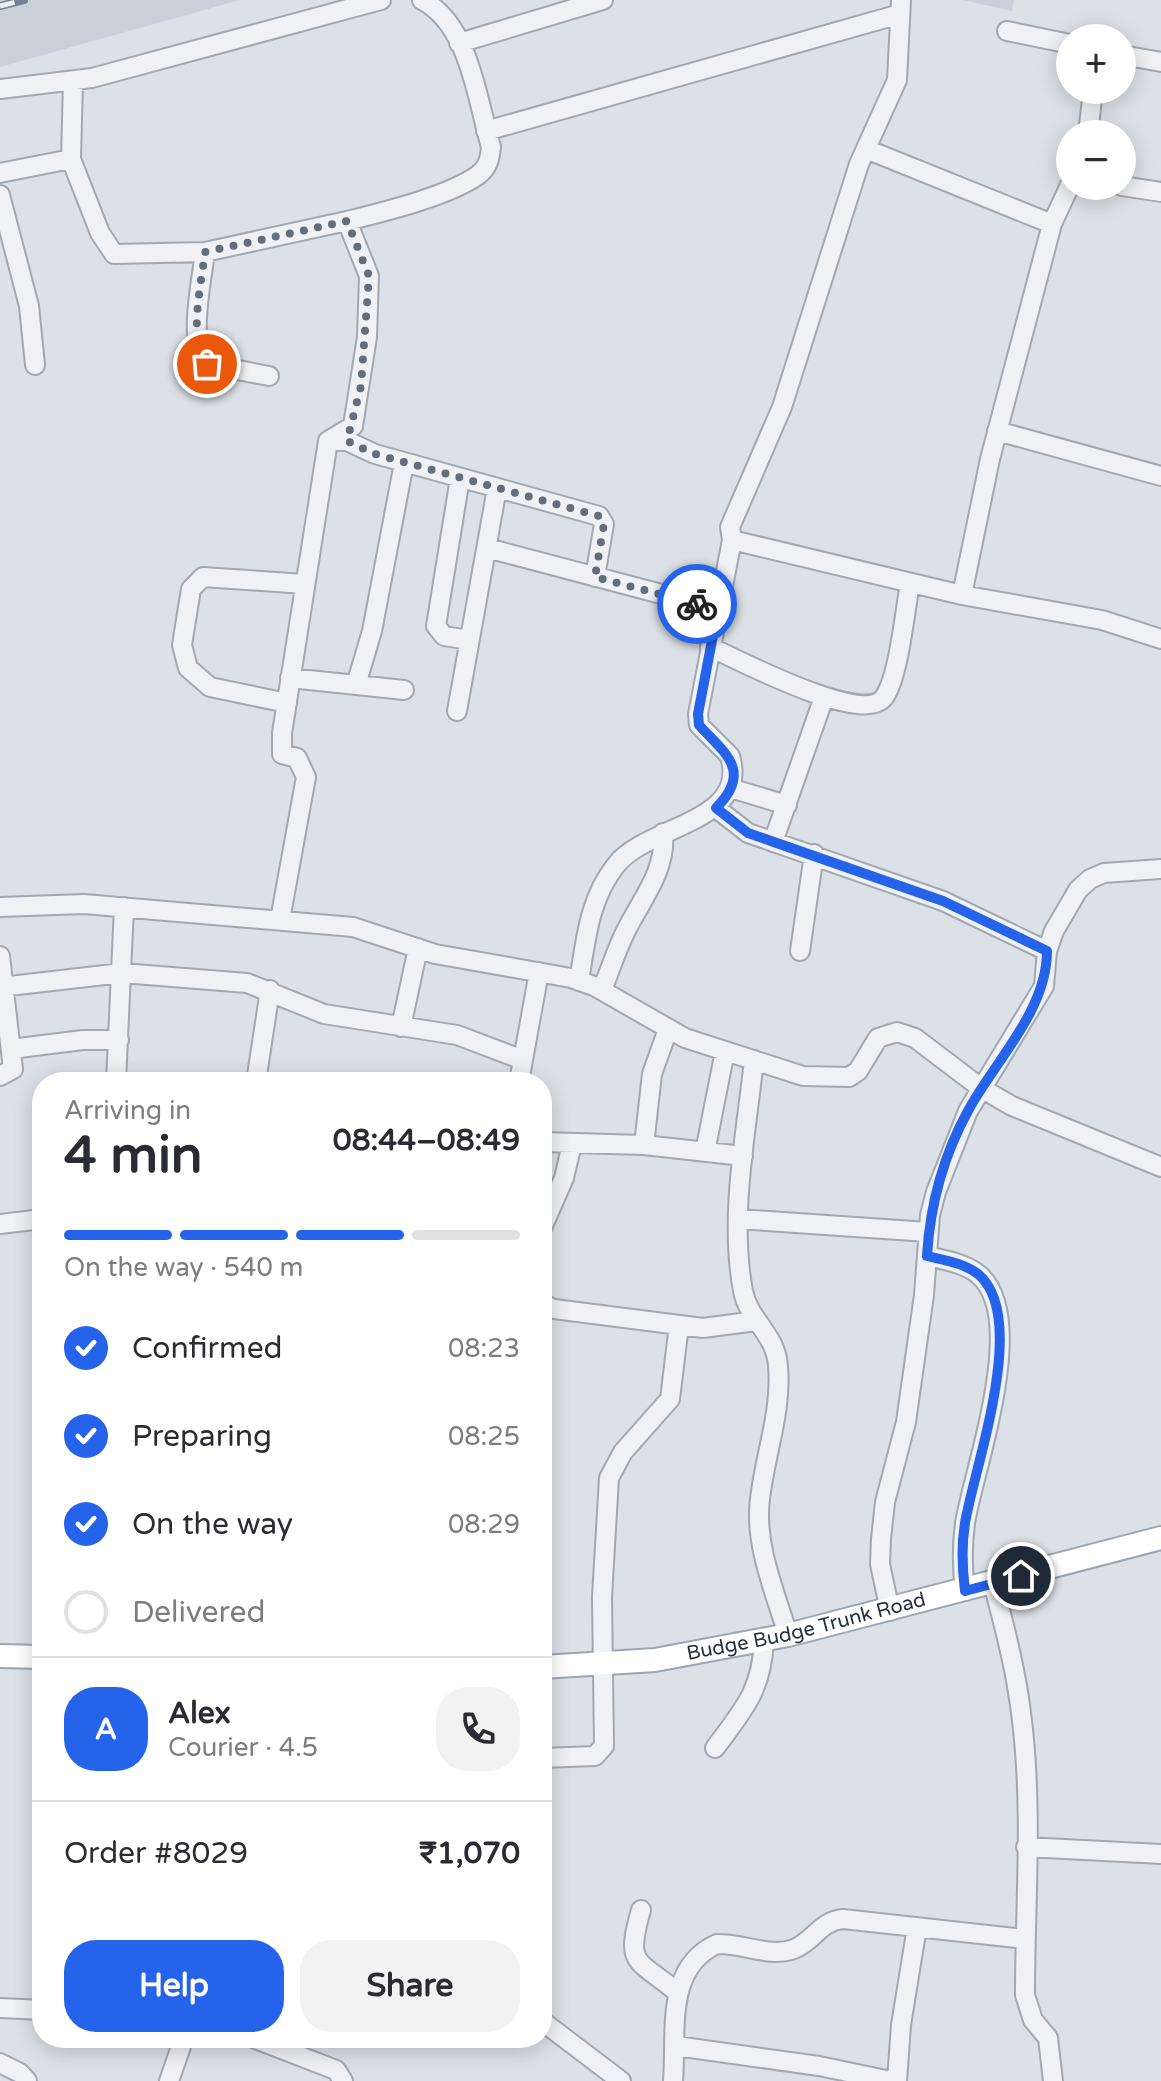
<!DOCTYPE html>
<html lang="en">
<head>
<meta charset="utf-8">
<style>
  :root { --surface:#fff; --page:#f2f2f3; --text:#2b2b33; --muted:#7c7c81; --line:#e1e1e2; --accent:#2563eb }
  body { margin:0; font-family:"Varela Round",sans-serif; background:var(--page); color:var(--text); height:100vh; display:flex; flex-direction:column; font-size:30px; white-space:nowrap }
  * { box-sizing:border-box; margin:0 }
  p { font-size:26px; color:var(--muted) }
  .icon { flex:none; width:44px; height:44px; fill:none; stroke:currentColor; stroke-width:2; stroke-linecap:round; stroke-linejoin:round }
  .map { position:relative; flex:1; overflow:hidden }
  .panel { position:absolute; left:32px; top:1072px; width:520px; height:976px; display:flex; flex-direction:column; background:var(--surface); border-radius:32px; box-shadow:0 4px 20px #0003 }
  .panel>* { flex:none }
  .controls { position:absolute; left:1056px; top:24px; display:grid; gap:16px }
  .controls a { display:grid; place-items:center; width:80px; height:80px; border-radius:50%; background:var(--surface); box-shadow:0 4px 20px #0003; font-size:40px }
  .pin { position:absolute; display:grid; place-items:center; width:68px; height:68px; color:#fff; margin:-34px; border:4px solid #fff; border-radius:50%; box-shadow:0 2px 8px #0007 }
  .courier { position:absolute; display:grid; place-items:center; width:80px; height:80px; margin:-40px; border:6px solid #2563eb; border-radius:50%; background:#fff; color:#222; box-shadow:0 2px 10px #0007 }
  .overview em { font-style:normal; font-weight:700 }
  .overview div { display:flex; flex-direction:column-reverse }
  .overview { display:flex; align-items:center; justify-content:space-between; height:136px; padding:0 32px }
  h1 { font-size:52px; font-weight:700; line-height:60px }
  .bar { display:grid; grid-template-columns:repeat(4,1fr); gap:12px 8px; align-content:center; height:96px; padding:0 32px }
  .bar i { height:10px; border-radius:6px; background:var(--line) }
  .bar .selected { background:var(--accent) }
  .bar p { grid-column:span 4 }
  .line { display:flex; align-items:center; gap:20px; padding:0 32px; border-top:2px solid var(--line) }
  .line div { flex:1 }
  .round { display:grid; place-items:center; flex:none; width:84px; height:84px; border-radius:32px; background:var(--page) }
  ol { padding:0 32px; list-style:none }
  li { display:flex; align-items:center; gap:24px; height:88px }
  li p { margin-inline-start:auto }
  li .icon { padding:8px; border-radius:50%; background:var(--accent); color:#fff; stroke-width:4 }
  li:last-child { color:var(--muted) }
  li i { width:44px; height:44px; border:4px solid var(--line); border-radius:50% }
  .action { display:flex; gap:16px; margin-top:auto; padding:16px 32px }
  .action a { flex:1; height:92px; border-radius:32px; background:var(--accent); color:#fff; font-size:32px; font-weight:700; line-height:92px; text-align:center }
  .action a+a { background:var(--page); color:var(--text) }
  .map>svg:first-child { display:block }
</style>
</head>
<body>
<div class="map">
<svg width="1161" height="2081" viewBox="0 0 1161 2081">
  <rect width="100%" height="100%" fill="#dce1e7"/>
  <path fill="#c9d0d9" d="M0,0h240l-240,67z
    M963,0h51l-2,11z"/>
  <g fill="none" stroke-linecap="round" stroke-linejoin="round">
    <defs>
      <path id="minor" d="M1007,31l63,13
        M459,43l144,-43
        M1122,55l39,7
        M73,81l-2,78 29,74 14,21 91,-2 142,-31
        M0,89l92,-11 289,-78
        M486,131l414,-117
        M1088,134l5,-44
        M866,149l186,75
        M0,173l71,-14
        M1122,186l39,6
        M0,195l29,111 6,59
        M205,252c-3,27 -18,93 2,112l62,12
        M997,431l164,45
        M328,441h19l28,13 224,62 5,8 -9,53
        M460,478l-24,148 8,10 25,4
        M732,540l230,55 140,25 59,19
        M487,548l231,61
        M962,595l28,-136 62,-235 18,-39
        M710,647c27,12 156,81 175,49 14,-22 20,-85 25,-113
        M290,678l114,12
        M356,685l16,-54 32,-168
        M287,703l-77,-16 -22,-19 -6,-23 9,-56 12,-12 102,7
        M457,711l40,-223
        M730,788l57,17
        M716,808l32,25 195,68 104,50
        M773,842l51,-145
        M0,907l84,-3 269,23 82,27 136,24 23,8 91,52 118,38 46,1 9,-6 20,-33 19,-6 18,6 66,50 31,18 149,61
        M280,920l26,-143 -9,-19 -15,-4v-21l46,-292 25,-15 14,-89 2,-61 -22,-55c36,-9 102,-25 131,-46 10,-7 12,-17 13,-28 -14,-47 -21,-122 -69,-147
        M800,951l14,-97
        M0,956l13,113 -13,7
        M579,981c7,-42 10,-82 37,-116 31,-40 134,-42 114,-109l-31,-31 -1,-11 34,-174 -2,-13 52,-120 77,-243 38,-84 4,-80
        M0,987l122,-14 125,10 77,31 133,21 66,25
        M602,990c7,-17 13,-36 21,-53 15,-34 44,-64 40,-104
        M401,1027l17,-79
        M11,1049l72,-9h36
        M754,1060c-8,75 -25,156 -11,231 6,30 33,43 35,75 4,46 -13,88 -18,133 -6,45 15,93 28,136
        M116,1082l8,-175
        M256,1082l14,-92
        M519,1082l20,-110
        M542,1142l102,3 99,11
        M644,1145l8,-71 16,-45
        M705,1152l20,-101
        M738,1219l190,13
        M0,1224l42,-5
        M542,1228l22,-50 8,-34
        M927,1256c17,4 37,7 51,18 52,43 -4,194 -13,249 -3,24 -3,45 0,68
        M542,1304l12,5 149,19 53,-7
        M993,1583c12,46 24,91 29,138 11,90 3,183 3,274l8,25 15,18 5,43
        M890,1611l-10,-47 1,-25 4,-37 21,-80 18,-127 6,-80 6,-23 32,-81 76,-125 3,-35 7,-20 24,-41 12,-11 14,-6 57,-4
        M715,1748c29,-39 47,-58 49,-108
        M542,1758l53,-2 9,-10 -2,-149 7,-119 14,-26 47,-53 9,-74
        M1026,1847l135,7
        M641,1910c-16,56 -5,48 36,82
        M0,2008l42,2
        M542,2021l79,60
        M253,2038l83,32 7,11
        M676,2046l143,20 72,15
        M0,2063l20,10 7,8
        M169,2081l15,-43
        M673,2081c4,-48 -9,-113 44,-137 25,-1 53,14 77,5 20,-8 26,-28 49,-30l182,20
        M897,2081l4,-56 16,-98"/>
      <g id="major">
        <path d="M0,1656l42,1"/>
        <path id="s1" d="M542,1667l113,-7 133,-25 373,-97"/>
      </g>
    </defs>
    <use href="#minor" stroke="#a1a8b1" stroke-width="22"/>
    <use href="#major" stroke="#9aa6b4" stroke-width="26"/>
    <use href="#minor" stroke="#eff1f5" stroke-width="18"/>
    <use href="#major" stroke="#fff" stroke-width="22"/>
    <defs>
      <path id="rail" d="M0,6l24,-6"/>
    </defs>
    <use href="#rail" stroke="#748192" stroke-width="8"/>
    <use href="#rail" stroke="#ebf0f5" stroke-width="5" stroke-dasharray="15" stroke-linecap="butt"/>
  </g>
  <g fill="none" stroke-linecap="round" stroke-linejoin="round">
    <path stroke="#646d7a" stroke-width="8" stroke-dasharray="0 14.4" d="M207,364c-20,-19 -5,-85 -2,-112l142,-31 22,55 -8,110 -14,55 28,13 224,62 5,8 -9,53 102,27"/>
    <path stroke="#2563eb" stroke-width="10" d="M697,604l21,5 -20,105 1,11c24,27 55,45 17,83l32,25 195,68 104,50c0,59 -51,109 -78,158 -25,45 -39,97 -42,147 17,4 37,7 51,18 52,43 -4,194 -13,249 -4,24 -3,44 0,68l56,-15"/>
  </g>
  <g text-anchor="middle" dominant-baseline="central" stroke-width="7" stroke-linejoin="round" paint-order="stroke">
    <g font-size="20" fill="#242f3f" stroke="#ebf0f5">
      <text stroke="none"><textPath href="#s1" startOffset="268">Budge Budge Trunk Road</textPath></text>
    </g>
  </g>
</svg>
<div class="controls">
<a>+</a>
<a>−</a>
</div>
<div class="pin" style="left:207px;top:364px;background:#ea580c"><svg class="icon" aria-label="bag" viewBox="0 0 24 24"><path d="M5 8h14l-1 12H6zM9 8a3 3 0 0 1 6 0"/></svg></div>
<div class="pin" style="left:1021px;top:1576px;background:#1f2937"><svg class="icon" aria-label="home" viewBox="0 0 24 24"><path d="M3 11l9-7 9 7M6 9v11h12V9"/></svg></div>
<div class="courier" style="left:697px;top:604px"><svg class="icon" aria-label="bike" viewBox="0 0 24 24"><circle cx="6" cy="16" r="4"/><circle cx="18" cy="16" r="4"/><path d="M6 16l4-8h5l3 8M10 8l3 8H6M13 5h3"/></svg></div>
<section class="panel">
<div class="overview"><div><h1>4 min</h1><p>Arriving in</p></div><em>08:44–08:49</em></div>
<div class="bar"><i class="selected"></i><i class="selected"></i><i class="selected"></i><i></i><p>On the way · 540 m</p></div>
<ol>
<li><svg class="icon" aria-label="check" viewBox="0 0 24 24"><path d="M5 12l5 5 9-10"/></svg>Confirmed<p>08:23</p></li>
<li><svg class="icon" aria-label="check" viewBox="0 0 24 24"><path d="M5 12l5 5 9-10"/></svg>Preparing<p>08:25</p></li>
<li><svg class="icon" aria-label="check" viewBox="0 0 24 24"><path d="M5 12l5 5 9-10"/></svg>On the way<p>08:29</p></li>
<li><i></i>Delivered</li>
</ol>
<div class="line" style="height:144px"><b class="round" style="background:var(--accent);color:#fff">A</b><div><b>Alex</b><p>Courier · 4.5</p></div><a class="round"><svg class="icon" aria-label="phone" viewBox="0 0 24 24"><path d="M5 4h4l2 5-3 2q2 4 5 5l2-3 5 2v4C11 20 4 13 5 4z"/></svg></a></div>
<div class="line" style="height:104px"><div>Order #8029</div><b>₹1,070</b></div>
<div class="action"><a>Help</a><a>Share</a></div>
</section>
</div>
</body>
</html>
